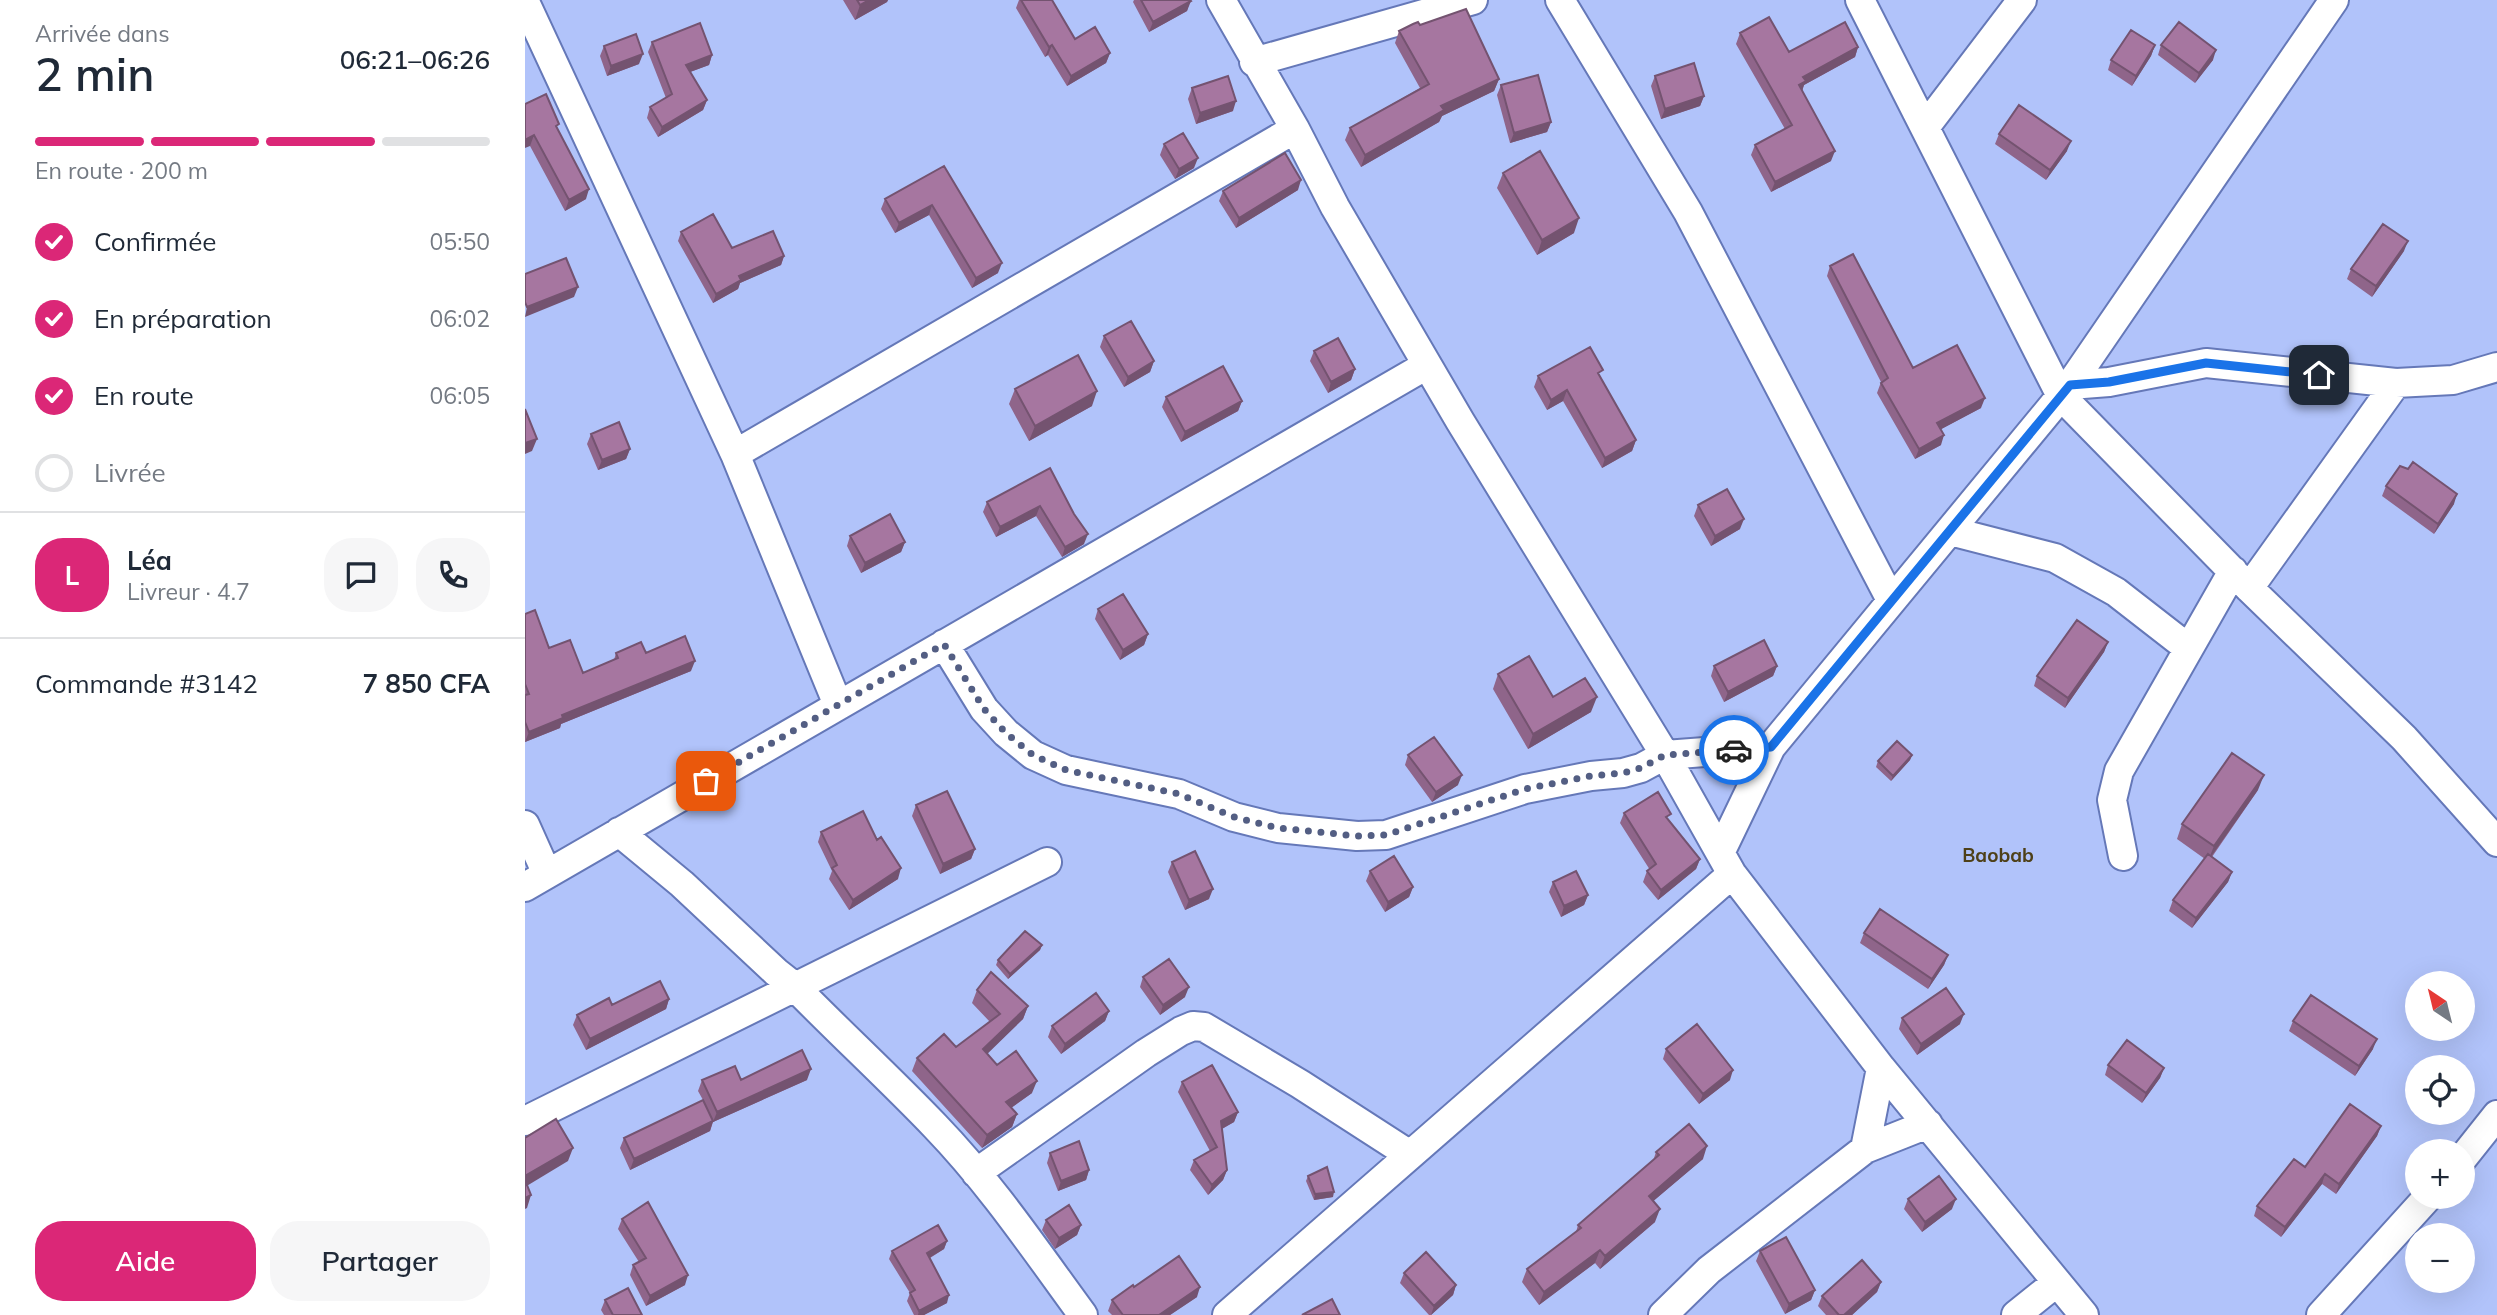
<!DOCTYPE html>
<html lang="fr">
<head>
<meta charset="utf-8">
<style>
  :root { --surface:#fff; --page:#f6f6f7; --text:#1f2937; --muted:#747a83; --line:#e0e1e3; --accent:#db2777 }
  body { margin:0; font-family:Mulish,sans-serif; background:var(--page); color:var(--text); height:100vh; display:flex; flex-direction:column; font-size:26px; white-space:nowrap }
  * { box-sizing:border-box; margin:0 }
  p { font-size:23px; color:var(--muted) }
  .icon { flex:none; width:38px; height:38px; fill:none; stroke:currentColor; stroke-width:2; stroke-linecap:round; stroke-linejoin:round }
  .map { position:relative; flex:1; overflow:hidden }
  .sheet { display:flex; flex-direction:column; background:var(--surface); width:525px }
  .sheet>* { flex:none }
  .needle { width:46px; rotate:325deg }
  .tools { position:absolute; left:1880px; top:971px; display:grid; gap:14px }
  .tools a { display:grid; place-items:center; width:70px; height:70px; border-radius:50%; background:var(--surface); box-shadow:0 7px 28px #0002; font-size:35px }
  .pin { position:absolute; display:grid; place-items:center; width:60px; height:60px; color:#fff; margin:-30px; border-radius:14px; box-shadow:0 4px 10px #0006 }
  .courier { position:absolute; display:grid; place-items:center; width:70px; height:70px; margin:-35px; border:5px solid #1a73e8; border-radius:50%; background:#fff; color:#222; box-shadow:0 2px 9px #0007 }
  .headline em { font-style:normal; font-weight:600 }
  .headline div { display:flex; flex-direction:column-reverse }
  .headline { display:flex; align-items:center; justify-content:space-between; height:119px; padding:0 35px }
  h1 { font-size:46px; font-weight:600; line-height:52px }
  .bar { display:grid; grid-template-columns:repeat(4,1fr); gap:10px 7px; align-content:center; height:84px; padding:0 35px }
  .bar i { height:9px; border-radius:5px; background:var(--line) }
  .bar .on { background:var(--accent) }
  .bar p { grid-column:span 4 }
  .line { display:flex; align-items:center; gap:18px; padding:0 35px; border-top:2px solid var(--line) }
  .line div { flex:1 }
  .round { display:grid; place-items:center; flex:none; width:74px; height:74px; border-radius:28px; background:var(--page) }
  ol { padding:0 35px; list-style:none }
  li { display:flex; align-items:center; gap:21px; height:77px }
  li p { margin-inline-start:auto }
  li .icon { padding:7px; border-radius:50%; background:var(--accent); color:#fff; stroke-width:4 }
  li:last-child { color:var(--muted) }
  li i { width:38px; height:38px; border:4px solid var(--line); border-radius:50% }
  .primary-button { display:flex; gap:14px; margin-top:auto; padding:14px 35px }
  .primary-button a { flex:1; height:80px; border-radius:28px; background:var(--accent); color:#fff; font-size:28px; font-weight:600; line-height:80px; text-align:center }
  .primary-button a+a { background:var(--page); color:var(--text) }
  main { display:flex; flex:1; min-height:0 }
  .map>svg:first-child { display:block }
</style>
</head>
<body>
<main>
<section class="sheet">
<div class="headline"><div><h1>2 min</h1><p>Arrivée dans</p></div><em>06:21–06:26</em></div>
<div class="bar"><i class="on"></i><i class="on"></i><i class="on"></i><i></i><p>En route · 200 m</p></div>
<ol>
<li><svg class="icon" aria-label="check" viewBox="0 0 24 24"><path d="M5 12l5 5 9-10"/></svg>Confirmée<p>05:50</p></li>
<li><svg class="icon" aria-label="check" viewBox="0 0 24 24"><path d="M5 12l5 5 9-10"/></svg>En préparation<p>06:02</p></li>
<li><svg class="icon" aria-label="check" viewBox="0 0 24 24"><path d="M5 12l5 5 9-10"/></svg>En route<p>06:05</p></li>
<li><i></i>Livrée</li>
</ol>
<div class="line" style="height:126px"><b class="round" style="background:var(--accent);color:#fff">L</b><div><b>Léa</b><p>Livreur · 4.7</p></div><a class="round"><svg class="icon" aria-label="chat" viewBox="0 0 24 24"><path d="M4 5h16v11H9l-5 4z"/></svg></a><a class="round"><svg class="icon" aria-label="phone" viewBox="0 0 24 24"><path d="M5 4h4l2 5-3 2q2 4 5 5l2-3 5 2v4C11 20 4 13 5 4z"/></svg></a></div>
<div class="line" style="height:91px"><div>Commande #3142</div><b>7 850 CFA</b></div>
<div class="primary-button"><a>Aide</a><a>Partager</a></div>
</section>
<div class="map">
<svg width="1972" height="1315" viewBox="0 0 1972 1315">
  <rect width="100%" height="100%" fill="#b1c3fa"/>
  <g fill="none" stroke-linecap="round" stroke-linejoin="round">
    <defs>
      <path id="street" d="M696,0l74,129 40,78 125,214 205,334 67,119 149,194 203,247
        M1035,0l128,212 203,388
        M1335,0l201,396 188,192 155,150 93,104
        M0,2l210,452 103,251
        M729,62l219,-62
        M1401,126l96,-126
        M1545,385l39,-3 97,-19 190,20 57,-3 44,-13
        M210,454l560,-325
        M1425,531l105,27 61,34 72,56
        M1724,588l147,-205
        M419,644l40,65 22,24 27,22 33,15 113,24 55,23 44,11 79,8 29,-1 139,-46 66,-13 32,-3 18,-5 24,-13 106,-8
        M0,825l22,49
        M94,832l63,52 94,88 19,15c46,47 95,92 140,139 56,58 101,125 148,189
        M1196,851l50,-104 299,-362 264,-385
        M1598,856l-11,-56 7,-29 114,-200
        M0,887l902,-522
        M0,1121l522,-259
        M1340,1149l16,-81
        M1937,1159l35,-44
        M451,1173l170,-120 35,-22 12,-5 11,1 96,57 110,71
        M702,1315l505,-441
        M1138,1315l46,-45 156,-121 63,-25
        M1491,1315l41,-33
        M1796,1315l107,-118"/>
    </defs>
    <use href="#street" stroke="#6578b8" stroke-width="32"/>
    <use href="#street" stroke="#fff" stroke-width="28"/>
  </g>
  <path fill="#8f658a" d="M318,0h45l-1,2 -32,18z
    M494,0h2l54,39 35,14 -4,10 -39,23 -19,-31 -3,2 -29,-49z
    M609,0h56l-3,11 -38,21 -16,-30z
    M895,25l79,54 -5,12 -52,25 -3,6 -78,45 -16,-27 5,-12 70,-40 -25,-45 4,-12z
    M1215,33l49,19 69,-5 -3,10 -51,28 -2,6 29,70 -60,31 -20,-37 4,-10 30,-16 -49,-85z
    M127,42l60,13 -3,10 -19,7 17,28 -4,10 -45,27 -11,-19 3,-11 16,-9 -18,-46z
    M1630,45l-4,11 -19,30 -24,-16 3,-10z
    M1636,45l52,15 -18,23 -37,-28z
    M79,46l35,18 -32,12 -7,-20z
    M1130,76l49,20 -4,10 -39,13 -10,-33z
    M976,85l50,37 -4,10 -37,11 -13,-48z
    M667,88l41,23 -37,13 -8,-25z
    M0,104l32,24 29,71 -21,12 -35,-65z
    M1474,134l68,17 -21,29 -51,-36z
    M639,144l30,24 -19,11 -15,-24z
    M419,166l54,107 -26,15 -43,-73 -34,18 -14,-24 4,-10z
    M978,173l71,60 -37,22 -40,-67z
    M773,190l-62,38 -17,-27 4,-10z
    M156,232l51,16 52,8 -3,9 -41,18 -2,6 -25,14 -35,-62z
    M1879,251l-32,46 -25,-18 4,-10z
    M1305,266l83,102 68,40 -40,21v16l-26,14 -38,-66 4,-11 -54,-106z
    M579,336l50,25 -4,11 -26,15 -24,-40z
    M789,351l41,18 -4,11 -23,13 -18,-32z
    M1013,376l62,1 36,63 -4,11 -30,17 -39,-67 -16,9 -13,-23z
    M490,389l77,17 -63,35 -20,-37z
    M641,397l76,4 -4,10 -57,31 -19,-35z
    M66,434l39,15 -4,10 -28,11 -11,-26z
    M525,468l34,76 -22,13 -26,-41 -40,21 -13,-25 4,-10z
    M1861,486l68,18 -20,30 -52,-38z
    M1173,505l42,24 -29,17 -17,-30z
    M325,536l55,6 -4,10 -40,21 -14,-27z
    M573,609l50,25 -4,11 -24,15 -25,-41z
    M0,614l24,34 34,25 31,-13 2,-7h30l45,18 -130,53 -1,4 -35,14z
    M1583,642l-4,10 -39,56 -31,-22 3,-10z
    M1189,666h63l-4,10 -49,26 -13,-26z
    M973,674l55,23 38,15 -63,37 -35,-60z
    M883,755l50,30 -26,17 -27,-37z
    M1387,755l-2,5 -19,21 -15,-14 2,-6z
    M1733,790l-46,67 20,15 -4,10 -36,46 -23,-17 4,-11 32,-41 -28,-20 5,-15z
    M391,805l59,44 -4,10 -31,15 -28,-58z
    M1099,813l44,7 32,39 -4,10 -38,31 -15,-18 4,-11 3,-1 -30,-47z
    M296,832l56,8 21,39 -49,31 -20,-31 3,-8 -14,-29z
    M647,862l37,37 -24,11 -17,-38z
    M845,871l43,16 -4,10 -24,15 -19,-31z
    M1028,882l35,13 -4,10 -23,12 -12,-25z
    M1339,933l84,22 -4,10 -16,24 -68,-46z
    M517,945l-2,5 -32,29 -12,-14 2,-5z
    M618,977l42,20 -25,18 -20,-28z
    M452,990l51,16 -5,13 -36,34 10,12 35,28 -21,15 6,6 -5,13 -30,21 -70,-77 5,-13 39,-11 34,-25 -18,-19z
    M144,999l-3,10 -80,41 -13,-25 4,-10 35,-10z
    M584,1011l-4,10 -44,33 -13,-17 4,-11z
    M1377,1018l58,6 -43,31 -18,-26z
    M1768,1021l80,28 -18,27 -66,-45z
    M1141,1049l64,31 -31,24 -36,-45z
    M1583,1065l56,3 -4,10 -18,25 -37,-28z
    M177,1080h105l-94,42 -3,9 -80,39 -10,-22 4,-10 79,-38 -5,-9z
    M657,1082l56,30 -4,10 -12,7 5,41 -4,10 -15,15 -18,-25 4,-10 16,-9 -32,-59z
    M1856,1126l-4,10 -41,58 -14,-10 -41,53 -27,-21 3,-10 48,-39z
    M1131,1152l47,7 -50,42 2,21 -55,47 -5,-6 -56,42 -17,-23 5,-13 49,-37 2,-7 75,-64z
    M525,1153l39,17 -3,10 -28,11 -11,-28z
    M783,1176l25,21 -19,3 -8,-19z
    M1383,1199l44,10 -30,23 -18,-23z
    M97,1219l63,66 -39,21 -16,-31 3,-10 6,-3 -21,-33z
    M521,1220l35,5 -4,10 -22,14 -13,-19z
    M422,1241l-3,8 -14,9 17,45 -23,12h-10l-7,-14 3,-8 -21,-34 3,-8z
    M1235,1251l55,39 -4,10 -26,14 -29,-53z
    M879,1273l52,12 -3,10 -22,20h-2l-29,-32z
    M1356,1282l-4,10 -25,23h-26l-8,-9 4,-10z
    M609,1287l63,10 -27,18h-58l-4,-4 4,-11z
    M80,1300l37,15h-38l-3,-5z"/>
  <path fill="#745370" d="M344,0h19l-1,2 -32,18 5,-15z
    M666,1l-4,10 -38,21 4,-10z
    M527,45l-4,10 -3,2 4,-10z
    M1630,45l-4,11 -19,30 4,-10z
    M1333,47l-3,10 -51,28 -2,6 -3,-6 4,-8z
    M1691,50l-3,10 -18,23 4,-10z
    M585,53l-4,10 -39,23 4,-10z
    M118,54l-4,10 -32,12 4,-10z
    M187,55l-3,10 -27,10 4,-10z
    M974,79l-5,12 -52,25 -3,6 -78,45 4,-12 76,-49z
    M1179,96l-4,10 -39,13 4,-10z
    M182,100l-4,10 -45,27 4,-10z
    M711,101l-3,10 -37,13 4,-11z
    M1026,122l-4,10 -37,11 4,-10z
    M9,135l-4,11 -5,2v-8z
    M1546,141l-4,10 -21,29 4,-10z
    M1310,151l-4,10 -60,31 4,-10z
    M673,158l-4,10 -19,11 4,-10z
    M776,180l-3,10 -62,38 3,-10z
    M64,189l-3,10 -21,12 4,-11z
    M407,205l-3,10 -34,18 4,-10z
    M1054,218l-5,15 -37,22 5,-15z
    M1883,241l-4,10 -32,46 4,-11z
    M259,256l-3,9 -41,18 -2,6 -25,14 3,-9 23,-18z
    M477,263l-4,10 -26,15 4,-10z
    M53,287l-4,10 -49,20 2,-10z
    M629,361l-4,11 -26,15 4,-10z
    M830,369l-4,11 -23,13 3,-11z
    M1042,390l-4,11 -16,9 4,-10z
    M572,391l-5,15 -63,35 6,-15z
    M1460,398l-4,10 -47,25 3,-10z
    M717,401l-4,10 -57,31 4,-10z
    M1419,435l-3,10 -26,14 4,-10z
    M12,439l-5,12 -7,3v-11z
    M1111,440l-4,11 -30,17 3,-10z
    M105,449l-4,10 -28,11 4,-10z
    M1932,494l-3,10 -20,30 4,-10z
    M515,506l-4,10 -40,21 4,-10z
    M1219,519l-4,10 -29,17 4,-10z
    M563,534l-4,10 -22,13 3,-10z
    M380,542l-4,10 -40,21 4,-10z
    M623,634l-4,11 -24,15 3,-10z
    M1583,642l-4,10 -39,56 3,-10z
    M170,661l-4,10 -130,53 -1,4 -35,14 4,-10 33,-17z
    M1252,666l-4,10 -49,26 4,-10z
    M1072,697l-6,15 -63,37 5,-15z
    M1387,755l-2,5 -19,21 2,-5z
    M937,775l-4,10 -26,17 4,-10z
    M1739,775l-6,15 -50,71 6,-15z
    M450,849l-4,10 -31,15 3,-10z
    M1175,859l-4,10 -38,31 3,-10z
    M376,868l-3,11 -49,31 4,-10z
    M1707,872l-4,10 -36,46 4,-10z
    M888,887l-4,10 -24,15 3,-10z
    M688,889l-4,10 -24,11 4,-10z
    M1063,895l-4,10 -23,12 3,-11z
    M517,945l-2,5 -32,29 2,-5z
    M1423,955l-4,10 -16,24 4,-10z
    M664,987l-4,10 -25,18 3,-10z
    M144,999l-3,10 -80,41 4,-11z
    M503,1006l-5,13 -44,43 4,-13z
    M584,1011l-4,10 -44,33 4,-10z
    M1439,1014l-4,10 -43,31 4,-11z
    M1852,1039l-4,10 -18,27 4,-10z
    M1639,1068l-4,10 -18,25 4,-10z
    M286,1069l-4,11 -94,42 4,-10z
    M1208,1070l-3,10 -31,24 4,-10z
    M512,1081l-5,12 -31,22 5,-13z
    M713,1112l-4,10 -16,9 3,-10z
    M492,1114l-5,13 -30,21 5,-13z
    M188,1121l-3,10 -80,39 4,-11z
    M1856,1126l-4,10 -41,58 3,-10z
    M1182,1146l-4,13 -59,50 5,-13z
    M48,1148l-5,13 -43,26v-11z
    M564,1170l-3,10 -28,11 3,-10z
    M702,1170l-4,10 -15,15 4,-10z
    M1800,1174l-3,10 -41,53 4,-10z
    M809,1192l-1,5 -19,3 1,-6z
    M6,1195l-4,13 -2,1v-11z
    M1431,1199l-4,10 -30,23 3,-10z
    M1135,1209l-5,13 -55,47 5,-13z
    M556,1225l-4,10 -22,14 4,-11z
    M422,1241l-3,8 -20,12 3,-8z
    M1075,1250l-5,13 -56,42 5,-13z
    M163,1275l-3,10 -39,21 4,-10z
    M1356,1282l-4,10 -25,23h-8z
    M931,1285l-3,10 -22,20 3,-9z
    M675,1287l-3,10 -27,18h-11z
    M1290,1290l-4,10 -26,14 4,-10z
    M424,1295l-2,8 -23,12h-6l1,-4z"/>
  <path fill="#a676a0" stroke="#745370" stroke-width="2" d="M332,0h12l-9,5z
    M496,0h31l23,39 20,-12 15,26 -39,23 -19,-31 -3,2z
    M616,0h49l1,1 -38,21z
    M941,9l33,70 -58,27 3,4 -79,45 -15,-27 79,-44 -30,-53 14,-7 5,-2 2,3z
    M1244,17l20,35 56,-30 13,25 -55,30 3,4 -7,4 36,66 -60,31 -20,-37 37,-20 -52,-92z
    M1654,22l37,28 -17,23 -38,-28z
    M175,23l12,32 -26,10 21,35 -45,27 -12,-20 22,-13 -20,-52z
    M1606,30l24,15 -19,31 -25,-16z
    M111,34l7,20 -32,12 -7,-20z
    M1169,63l10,33 -39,13 -10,-33z
    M1013,75l13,47 -37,11 -13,-48z
    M703,76l8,25 -36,12 -8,-25z
    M21,94l13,30 -3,2 33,63 -20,11 -35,-65 -9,5v-36z
    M1494,105l52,36 -21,29 -51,-36z
    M658,133l15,25 -19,11 -15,-25z
    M1015,151l39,67 -37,22 -39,-67z
    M760,153l16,27 -62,38 -16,-27z
    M419,166l58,97 -26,15 -44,-73 -33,18 -14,-24z
    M188,214l19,34 41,-17 11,25 -45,20 2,4 -25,14 -35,-62z
    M1858,224l25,17 -32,45 -25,-17z
    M1328,254l60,114 44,-23 28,53 -48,25 7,12 -25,14 -38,-66 7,-5 -58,-112z
    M41,258l12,29 -51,20 -2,-5v-28z
    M606,321l23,40 -26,16 -24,-41z
    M813,338l17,31 -24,13 -17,-31z
    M1065,347l13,23 -5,3 38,67 -31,18 -38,-68 -16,10 -13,-24z
    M553,355l19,36 -62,35 -20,-37z
    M698,366l19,35 -57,31 -19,-35z
    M0,409l12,30 -12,4z
    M94,422l11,27 -28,11 -11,-26z
    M1888,462l44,32 -19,30 -52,-38 14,-20 8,3z
    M525,468l24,46 14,20 -23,13 -25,-41 -40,21 -13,-25z
    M1202,489l17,30 -29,17 -17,-31z
    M365,514l15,28 -40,21 -15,-27z
    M598,594l25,40 -25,16 -25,-41z
    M10,610l14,38 21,-8 13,33 35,-15 -2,-5 25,-11 5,11 39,-17 10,25 -133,54 1,3 -34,14 -4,-10v-27l4,-1 -4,-10v-70z
    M1552,620l31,22 -40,56 -31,-22z
    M1239,640l13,26 -49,26 -14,-26z
    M1004,656l24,41 32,-19 12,19 -64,37 -35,-60z
    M909,737l28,38 -26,17 -28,-37z
    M1372,741l15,14 -19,21 -15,-15z
    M1707,753l32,22 -50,71 -32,-22z
    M422,791l28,58 -32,15 -27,-59z
    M1133,792l13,22 -5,3 34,42 -39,31 -14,-19 9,-7 -32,-51z
    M338,811l14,29 4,-3 20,31 -48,32 -21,-32 5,-3 -16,-33z
    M670,851l18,38 -24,11 -17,-38z
    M1683,854l24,18 -36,46 -23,-18z
    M869,856l19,31 -25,15 -18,-31z
    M1051,871l12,24 -24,11 -11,-24z
    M1355,909l68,46 -16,24 -68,-46z
    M500,931l17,14 -32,29 -12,-14z
    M644,959l20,28 -26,18 -20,-28z
    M466,972l37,34 -45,43 14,16 19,-14 21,30 -31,21 11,12 -30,21 -70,-77 27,-24 12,13 44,-33 -23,-24z
    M135,981l9,18 -79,40 -13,-24 32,-17 3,7z
    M1421,988l18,26 -43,30 -19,-26z
    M571,993l13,18 -44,33 -13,-18z
    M1786,995l66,44 -18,27 -66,-45z
    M1172,1024l36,46 -30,24 -37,-45z
    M1602,1040l37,28 -18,25 -38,-28z
    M277,1050l9,19 -94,43 -15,-32 33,-14 6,14z
    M687,1065l26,47 -17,9 6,49 -15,15 -18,-25 23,-13 -35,-65z
    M178,1100l10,21 -79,38 -10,-21z
    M1825,1104l31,22 -42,58 -14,-10 -40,53 -28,-21 37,-47 11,8z
    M31,1119l17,29 -48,28v-38z
    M1164,1124l18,22 -58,50 11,13 -55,47 -5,-6 -56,42 -17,-23 54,-41 -3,-3 81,-70 -3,-3z
    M554,1141l10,29 -28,11 -11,-28z
    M802,1167l7,25 -19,2 -7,-18z
    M1414,1176l17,23 -31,23 -17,-23z
    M0,1180l6,15 -6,3z
    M123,1202l40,73 -38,21 -17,-31 13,-7 -24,-39z
    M544,1205l12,20 -22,13 -13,-18z
    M413,1225l9,16 -20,12 22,42 -30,16 -9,-18 5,-3 -23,-39z
    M1261,1237l29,53 -26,14 -29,-53z
    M901,1252l30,33 -22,21 -30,-33z
    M654,1256l21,31 -41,28h-36l-11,-15 21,-15 1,2z
    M1337,1260l19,22 -37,33h-5l-17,-19z
    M103,1288l14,27h-29l-8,-15z
    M807,1299l8,16h-38z"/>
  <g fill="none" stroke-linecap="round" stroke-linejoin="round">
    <path stroke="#535e83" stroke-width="7" stroke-dasharray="0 12.6" d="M181,781l238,-137 40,65 22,24 27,22 33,15 113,24 55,23 44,11 79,8 29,-1 139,-46 66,-13 32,-3 18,-5 24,-13 69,-5"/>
    <path stroke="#1a73e8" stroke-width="9" d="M1209,750l37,-3 299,-362 39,-3 97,-19 113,12"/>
  </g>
  <g text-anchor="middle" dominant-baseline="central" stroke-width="6" stroke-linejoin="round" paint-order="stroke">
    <g font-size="19" font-weight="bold" fill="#4e4018" stroke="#b1c3fa">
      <text x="1473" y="855">Baobab</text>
    </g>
  </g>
</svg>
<div class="tools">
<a><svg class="needle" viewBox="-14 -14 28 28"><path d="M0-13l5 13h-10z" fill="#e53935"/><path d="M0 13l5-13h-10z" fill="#747a83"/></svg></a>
<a><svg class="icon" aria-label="locate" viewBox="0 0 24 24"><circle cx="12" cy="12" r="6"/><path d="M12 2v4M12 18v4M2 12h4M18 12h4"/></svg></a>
<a>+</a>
<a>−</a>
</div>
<div class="pin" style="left:181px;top:781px;background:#ea580c"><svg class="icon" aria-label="bag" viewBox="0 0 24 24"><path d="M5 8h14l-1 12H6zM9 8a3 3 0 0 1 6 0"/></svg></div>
<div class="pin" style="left:1794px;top:375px;background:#1f2937"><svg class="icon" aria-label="home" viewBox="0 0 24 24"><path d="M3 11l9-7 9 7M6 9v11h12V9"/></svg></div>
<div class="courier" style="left:1209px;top:750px"><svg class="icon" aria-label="car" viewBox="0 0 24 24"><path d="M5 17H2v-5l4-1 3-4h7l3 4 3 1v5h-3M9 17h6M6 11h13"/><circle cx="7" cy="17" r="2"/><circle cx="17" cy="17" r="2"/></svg></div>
</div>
</main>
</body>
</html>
